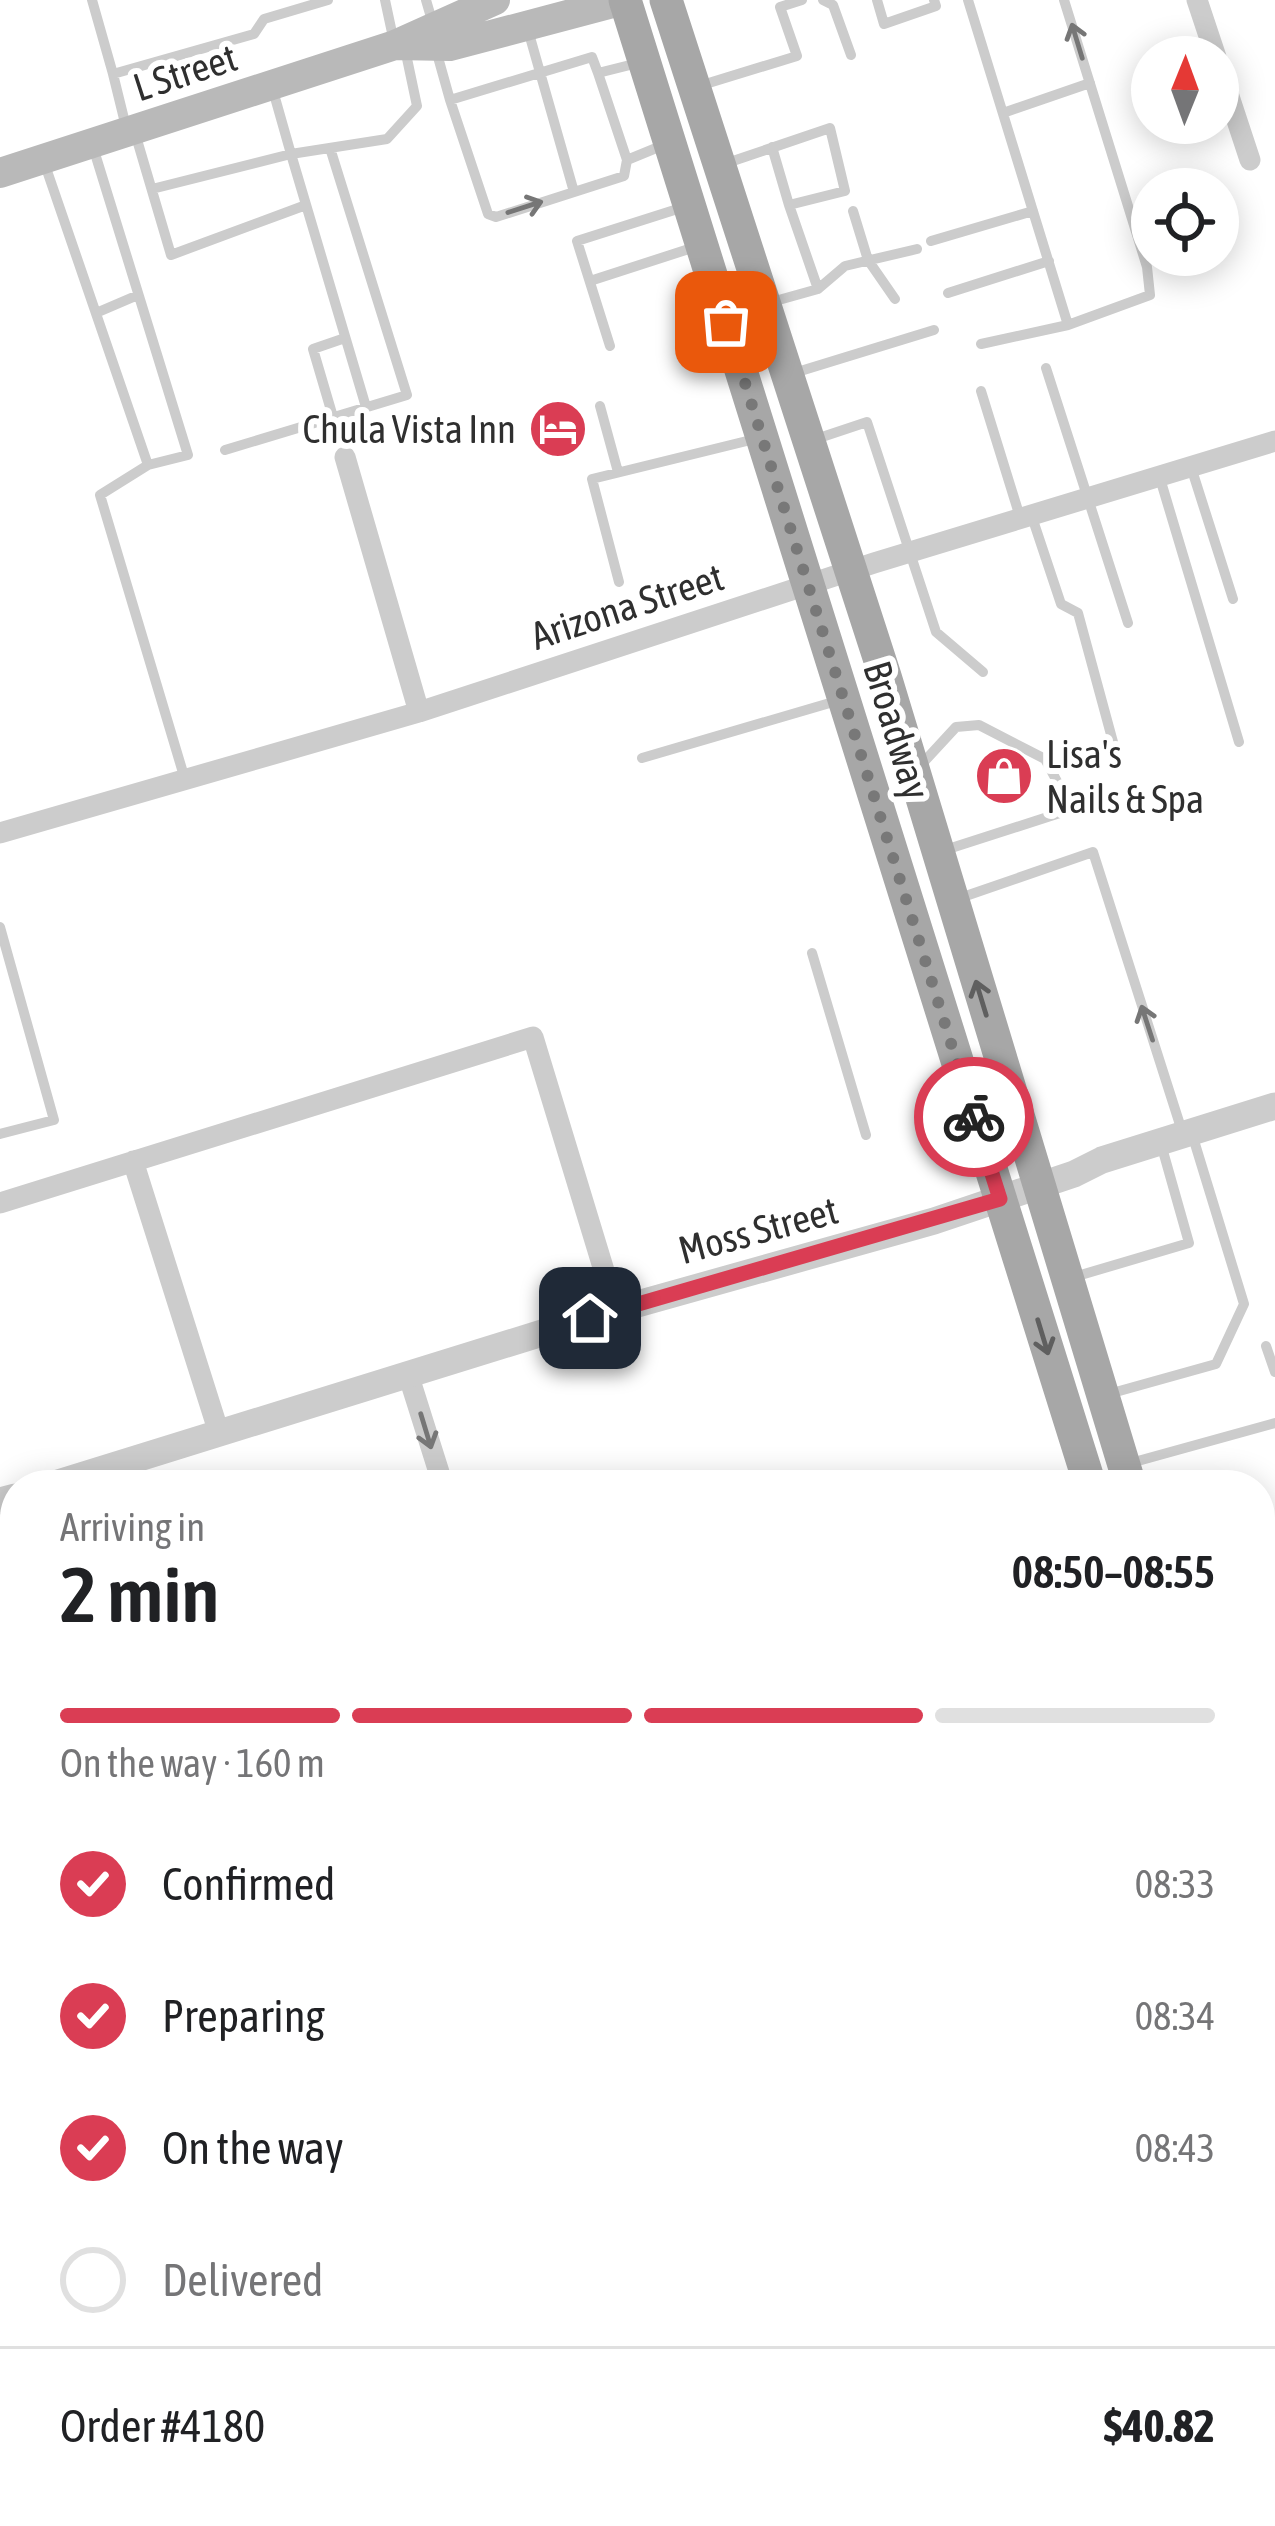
<!DOCTYPE html>
<html lang="en">
<head>
<meta charset="utf-8">
<style>
  :root { --surface:#fff; --page:#f2f2f2; --text:#202124; --muted:#757577; --line:#e0e0e0; --accent:#da3d54 }
  body { margin:0; font-family:"Asap Condensed",sans-serif; background:var(--page); color:var(--text); height:100vh; display:flex; flex-direction:column; font-size:45px; white-space:nowrap }
  * { box-sizing:border-box; margin:0 }
  p { font-size:39px; color:var(--muted) }
  .icon { flex:none; width:66px; height:66px; fill:none; stroke:currentColor; stroke-width:2; stroke-linecap:round; stroke-linejoin:round }
  .map { position:relative; flex:1; overflow:hidden }
  .details { position:absolute; left:0px; top:1470px; width:1275px; height:1056px; display:flex; flex-direction:column; background:var(--surface); border-radius:48px 48px 0 0; box-shadow:0 6px 30px #0003 }
  .details>* { flex:none }
  .needle { width:78px; rotate:1deg }
  .fabs { position:absolute; left:1131px; top:36px; display:grid; gap:24px }
  .fabs a { display:grid; place-items:center; width:108px; height:108px; border-radius:50%; background:var(--surface); box-shadow:0 6px 30px #0003; font-size:60px }
  .pin { position:absolute; display:grid; place-items:center; width:102px; height:102px; color:#fff; margin:-51px; border-radius:24px; box-shadow:0 6px 18px #0006 }
  .courier { position:absolute; display:grid; place-items:center; width:120px; height:120px; margin:-60px; border:9px solid #da3d54; border-radius:50%; background:#fff; color:#222; box-shadow:0 3px 15px #0007 }
  .overview em { font-style:normal; font-weight:600 }
  .overview div { display:flex; flex-direction:column-reverse }
  .overview { display:flex; align-items:center; justify-content:space-between; height:204px; padding:0 60px }
  h1 { font-size:78px; font-weight:600; line-height:90px }
  .bar { display:grid; grid-template-columns:repeat(4,1fr); gap:18px 12px; align-content:center; height:144px; padding:0 60px }
  .bar i { height:15px; border-radius:9px; background:var(--line) }
  .bar .on { background:var(--accent) }
  .bar p { grid-column:span 4 }
  .line { display:flex; align-items:center; gap:30px; padding:0 60px; border-top:3px solid var(--line) }
  .line div { flex:1 }
  ol { padding:0 60px; list-style:none }
  li { display:flex; align-items:center; gap:36px; height:132px }
  li p { margin-inline-start:auto }
  li .icon { padding:12px; border-radius:50%; background:var(--accent); color:#fff; stroke-width:4 }
  li:last-child { color:var(--muted) }
  li i { width:66px; height:66px; border:6px solid var(--line); border-radius:50% }
  .map>svg:first-child { display:block }
</style>
</head>
<body>
<div class="map">
<svg width="1275" height="2526" viewBox="0 0 1275 2526">
  <rect width="100%" height="100%" fill="#fff"/>
  <g fill="none" stroke-linecap="round" stroke-linejoin="round">
    <path stroke="#ccc" stroke-width="10" d="M92,0l21,74
      M385,0l9,42
      M426,0l7,24
      M823,0l10,5 18,50
      M877,0l7,24 52,-18 -2,-6
      M968,0l100,325 -87,19
      M1064,0l83,267 3,28 -82,30
      M528,30l46,162
      M436,50l14,50 142,-43 6,16
      M699,86l98,-30 -17,-49 22,-7
      M272,87l19,67 96,-15 30,-33 -12,-57
      M450,100l38,114 8,3 128,-41 3,-16 39,-16
      M1003,113l87,-30
      M127,131l-14,-57 141,-40 10,-15 64,-19
      M135,133l36,122 135,-50
      M627,160l-29,-87 44,-11
      M44,162l104,303 40,-10 -95,-308
      M727,163l103,-35 15,63 -56,14 -17,-58
      M152,189l139,-35 75,253
      M853,211l15,49 27,39
      M931,241l102,-30
      M590,281l105,-34
      M818,289l27,-23 72,-17
      M948,293l101,-32
      M768,303l50,-14 -29,-84
      M96,313l42,-18
      M610,346l-33,-105 110,-35
      M1046,368l82,255
      M794,373l140,-43
      M981,391l39,126
      M600,406l18,66
      M333,417l-20,-68 32,-11
      M816,439l51,-17 69,210 47,40
      M225,450l182,-55 -77,-247
      M148,465l-48,30 84,281
      M1191,467l42,132
      M1159,475l80,267
      M1031,514l30,90 17,9 35,129
      M619,582l-27,-103 167,-41
      M642,758l198,-58
      M921,765l35,-38 23,-2 66,34 22,41 -4,12 -118,38
      M957,899l136,-47 89,279
      M0,927l54,193 -54,14
      M812,953l54,182
      M1074,1277l115,-34 -28,-99
      M1266,1346l9,26
      M1105,1395l111,-31 28,-60 -52,-170
      M1127,1464l148,-41
      M1197,1480l1,5
      M1260,1679l15,47
      M1260,2278l15,-4
      M1260,2380l15,-5
      M1260,2507l15,-6
      M1095,2511l6,15
      M1250,2526l8,-15"/>
    <path stroke="#ccc" stroke-width="21" d="M1197,0l19,57
      M1218,63l32,97
      M345,457l74,255
      M0,833l419,-121 455,-149 401,-122
      M133,1161l86,272
      M0,1203l533,-166 83,273
      M409,1377l34,108
      M1260,1769l15,-7
      M0,2176l15,-5
      M0,2247l15,49
      M82,2511l4,15
      M429,2511l5,15
      M777,2511l5,15"/>
    <path stroke="#ccc" stroke-width="27" d="M52,1485l564,-175 318,-89 140,-47 28,-14 173,-54
      M0,1501l15,-4
      M1260,2450l15,-5
      M1014,2526l47,-15"/>
    <path stroke="#b9b9b9" stroke-width="30" d="M395,45l55,1 174,-46
      M0,173l395,-128 100,-45"/>
    <path stroke="#a7a7a7" stroke-width="33" d="M625,0l465,1485
      M666,0l219,676 245,809
      M1260,1902l15,48
      M1260,2034l15,49"/>
  </g>
  <defs><path id="oneway-shaft" d="M-6 0H5M1.5-3L5.5 0L1.5 3" fill="none" stroke-width="1.6" stroke-linecap="round" stroke-linejoin="round" transform="scale(3)"/></defs>
  <g stroke="#767676">
    <use href="#oneway-shaft" transform="translate(1077 41) rotate(-107)"/>
    <use href="#oneway-shaft" transform="translate(525 207) rotate(-18)"/>
    <use href="#oneway-shaft" transform="translate(1147 1023) rotate(-108)"/>
    <use href="#oneway-shaft" transform="translate(426 1431) rotate(73)"/>
  </g>
  <g stroke="#5f5f5f">
    <use href="#oneway-shaft" transform="translate(981 998) rotate(-107)"/>
    <use href="#oneway-shaft" transform="translate(1043 1337) rotate(73)"/>
  </g>
  <g fill="none" stroke-linecap="round" stroke-linejoin="round">
    <path stroke="#787878" stroke-width="12" stroke-dasharray="0 21.6" d="M726,322l248,795"/>
    <path stroke="#da3d54" stroke-width="15" d="M590,1318l410,-119 -26,-82"/>
  </g>
  <defs>
    <symbol id="hotel-disc" viewBox="-11 -11 22 22"><circle r="9.5" fill="#da3d54" stroke="#fff"/><path d="M-6-4.5h1.5V1H6V5H4.5V3h-9V5H-6ZM-4 0a1.8 1.8 0 1 1 3.6 0ZM.5 0V-2.5h3Q6-2.5 6 0Z" fill="#fff"/></symbol>
    <symbol id="shop-disc" viewBox="-11 -11 22 22"><circle r="9.5" fill="#da3d54" stroke="#fff"/><path d="M-5-2.5h2.3a2.7 3.5 0 0 1 5.4 0H5L5.5 6h-11ZM-1.5-2.5h3a1.5 2.3 0 0 0-3 0Z" fill="#fff"/></symbol>
  </defs>
  <g fill-rule="evenodd">
    <use href="#hotel-disc" x="525" y="396" width="66" height="66"/>
    <use href="#shop-disc" x="971" y="743" width="66" height="66"/>
  </g>
  <g text-anchor="middle" dominant-baseline="central" stroke-width="12" stroke-linejoin="round" paint-order="stroke">
    <g font-size="39" fill="#2f2f2f" stroke="#fff">
      <text transform="translate(185 72) rotate(-18)">L Street</text>
      <text transform="translate(627 606) rotate(-18)">Arizona Street</text>
      <text transform="translate(897 730) rotate(73)">Broadway</text>
      <text transform="translate(758 1230) rotate(-15)">Moss Street</text>
    </g>
    <g font-size="39" fill="#2f2f2f" stroke="#fff" text-anchor="end">
      <text x="516" y="429">Chula Vista Inn</text>
      <text x="1046" y="754" text-anchor="start">Lisa's<tspan x="1046" dy="45">Nails &amp; Spa</tspan></text>
    </g>
  </g>
</svg>
<div class="fabs">
<a><svg class="needle" viewBox="-14 -14 28 28"><path d="M0-13l5 13h-10z" fill="#e53935"/><path d="M0 13l5-13h-10z" fill="#757577"/></svg></a>
<a><svg class="icon" aria-label="locate" viewBox="0 0 24 24"><circle cx="12" cy="12" r="6"/><path d="M12 2v4M12 18v4M2 12h4M18 12h4"/></svg></a>
</div>
<div class="pin" style="left:726px;top:322px;background:#ea580c"><svg class="icon" aria-label="bag" viewBox="0 0 24 24"><path d="M5 8h14l-1 12H6zM9 8a3 3 0 0 1 6 0"/></svg></div>
<div class="pin" style="left:590px;top:1318px;background:#1f2937"><svg class="icon" aria-label="home" viewBox="0 0 24 24"><path d="M3 11l9-7 9 7M6 9v11h12V9"/></svg></div>
<div class="courier" style="left:974px;top:1117px"><svg class="icon" aria-label="bike" viewBox="0 0 24 24"><circle cx="6" cy="16" r="4"/><circle cx="18" cy="16" r="4"/><path d="M6 16l4-8h5l3 8M10 8l3 8H6M13 5h3"/></svg></div>
<section class="details">
<div class="overview"><div><h1>2 min</h1><p>Arriving in</p></div><em>08:50–08:55</em></div>
<div class="bar"><i class="on"></i><i class="on"></i><i class="on"></i><i></i><p>On the way · 160 m</p></div>
<ol>
<li><svg class="icon" aria-label="check" viewBox="0 0 24 24"><path d="M5 12l5 5 9-10"/></svg>Confirmed<p>08:33</p></li>
<li><svg class="icon" aria-label="check" viewBox="0 0 24 24"><path d="M5 12l5 5 9-10"/></svg>Preparing<p>08:34</p></li>
<li><svg class="icon" aria-label="check" viewBox="0 0 24 24"><path d="M5 12l5 5 9-10"/></svg>On the way<p>08:43</p></li>
<li><i></i>Delivered</li>
</ol>
<div class="line" style="height:156px"><div>Order #4180</div><b>$40.82</b></div>
</section>
</div>
</body>
</html>
